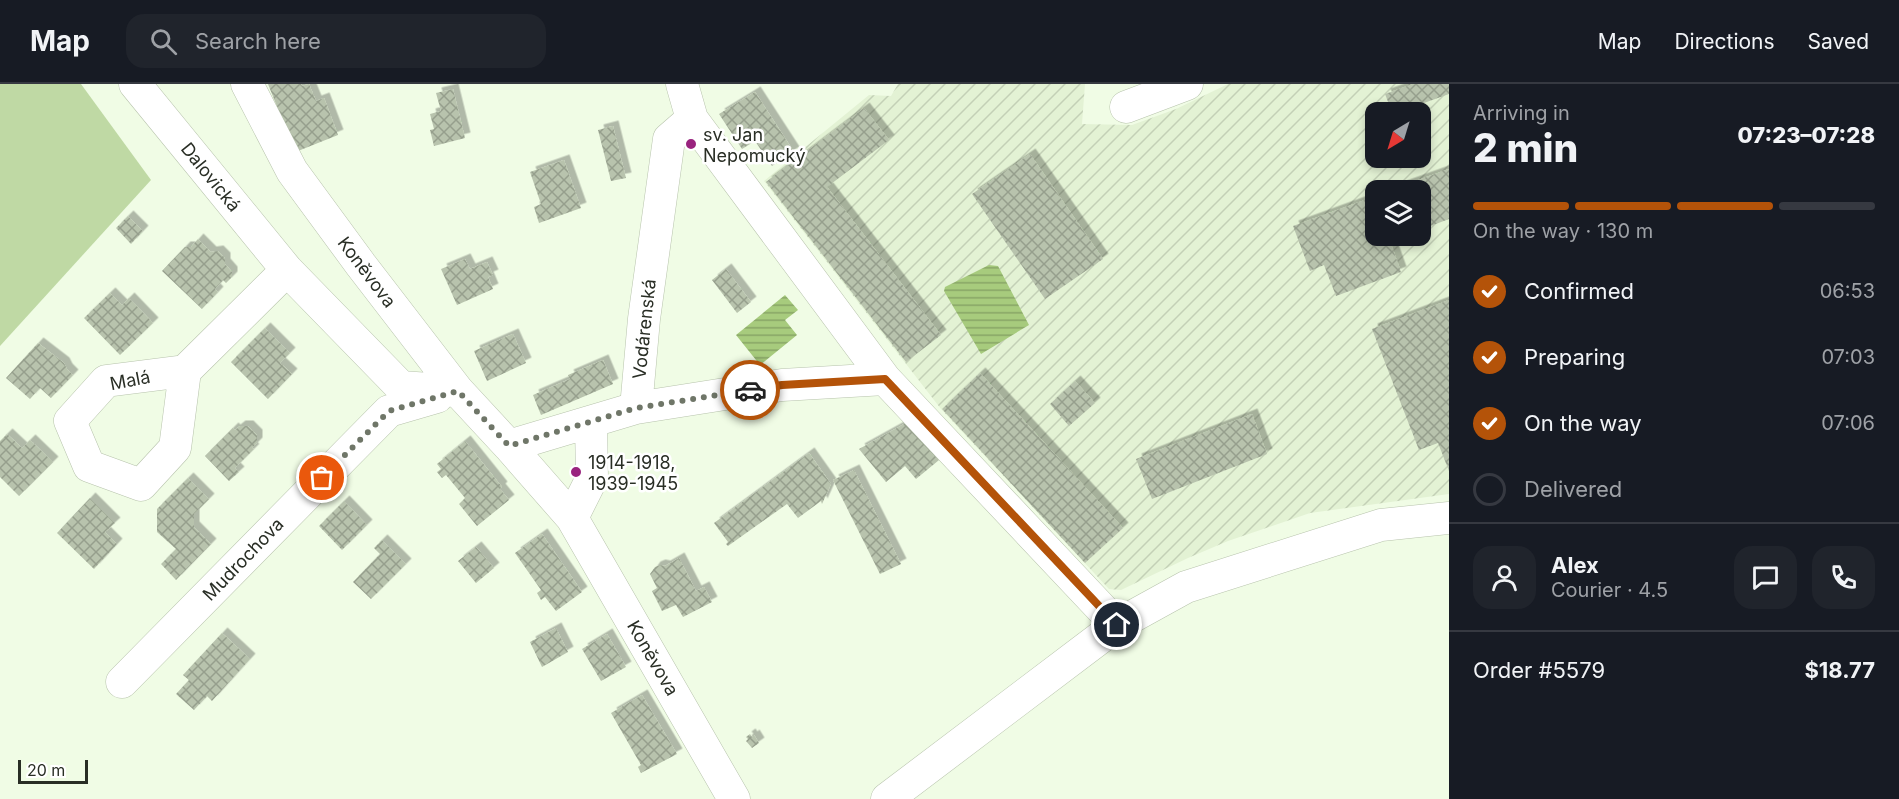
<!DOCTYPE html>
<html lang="en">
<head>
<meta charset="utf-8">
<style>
  :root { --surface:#171b24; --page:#20242c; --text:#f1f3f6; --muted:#9ea1a6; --line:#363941; --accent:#b45309 }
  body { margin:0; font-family:Inter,sans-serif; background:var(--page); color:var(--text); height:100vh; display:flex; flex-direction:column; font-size:22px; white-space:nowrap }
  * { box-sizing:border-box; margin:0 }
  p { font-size:20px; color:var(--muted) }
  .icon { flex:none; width:33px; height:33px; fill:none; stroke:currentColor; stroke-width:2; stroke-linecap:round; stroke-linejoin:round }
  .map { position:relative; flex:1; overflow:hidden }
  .side { display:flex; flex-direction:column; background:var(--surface); width:450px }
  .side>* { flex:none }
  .needle { width:39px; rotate:218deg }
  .controls { position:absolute; left:1365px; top:18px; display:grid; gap:12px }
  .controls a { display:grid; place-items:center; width:66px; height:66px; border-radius:12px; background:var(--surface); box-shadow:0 3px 9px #0003; font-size:30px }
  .scale { position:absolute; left:18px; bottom:15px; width:70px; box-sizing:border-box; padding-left:6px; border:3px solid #292e25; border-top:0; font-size:16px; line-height:21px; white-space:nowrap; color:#292e25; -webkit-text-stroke:4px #fff; paint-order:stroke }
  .pin { position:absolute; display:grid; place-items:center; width:51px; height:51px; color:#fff; margin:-26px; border:3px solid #fff; border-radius:50%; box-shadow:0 2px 6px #0007 }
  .courier { position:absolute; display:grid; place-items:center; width:60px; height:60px; margin:-30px; border:4px solid #b45309; border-radius:50%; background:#fff; color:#222; box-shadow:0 2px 8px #0007 }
  .overview em { font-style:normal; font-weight:800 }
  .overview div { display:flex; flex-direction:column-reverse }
  .overview { display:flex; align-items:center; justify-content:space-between; height:102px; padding:0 24px }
  h1 { font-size:39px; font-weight:800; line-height:45px }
  .bar { display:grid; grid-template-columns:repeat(4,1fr); gap:9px 6px; align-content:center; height:72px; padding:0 24px }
  .bar i { height:8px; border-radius:4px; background:var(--line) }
  .bar .active { background:var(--accent) }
  .bar p { grid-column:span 4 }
  .line { display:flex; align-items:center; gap:15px; padding:0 24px; border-top:2px solid var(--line) }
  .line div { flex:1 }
  .round { display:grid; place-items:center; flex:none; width:63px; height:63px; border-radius:18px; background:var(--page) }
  ol { padding:0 24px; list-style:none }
  li { display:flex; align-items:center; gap:18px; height:66px }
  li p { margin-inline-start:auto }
  li .icon { padding:6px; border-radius:50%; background:var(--accent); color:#fff; stroke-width:4 }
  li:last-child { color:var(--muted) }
  li i { width:33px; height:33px; border:3px solid var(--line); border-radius:50% }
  header { display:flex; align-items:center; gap:36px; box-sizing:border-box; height:84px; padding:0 30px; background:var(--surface); border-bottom:2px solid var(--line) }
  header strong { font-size:28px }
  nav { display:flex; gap:33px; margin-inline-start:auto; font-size:21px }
  .search { width:420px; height:54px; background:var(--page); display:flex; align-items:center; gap:15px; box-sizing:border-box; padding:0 21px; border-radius:18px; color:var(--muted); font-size:22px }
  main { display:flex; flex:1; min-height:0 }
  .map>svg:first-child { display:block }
</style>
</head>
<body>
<header>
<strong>Map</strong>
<div class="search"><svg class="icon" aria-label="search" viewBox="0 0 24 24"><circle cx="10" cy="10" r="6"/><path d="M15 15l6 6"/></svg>Search here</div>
<nav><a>Map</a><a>Directions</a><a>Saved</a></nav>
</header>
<main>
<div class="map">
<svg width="1449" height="715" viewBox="0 0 1449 715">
  <defs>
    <pattern id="industrial-furrows" width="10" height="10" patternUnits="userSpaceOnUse" patternTransform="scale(1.5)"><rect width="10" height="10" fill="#e3f2d4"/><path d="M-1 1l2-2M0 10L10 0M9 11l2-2" fill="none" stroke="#c3d0b6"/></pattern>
    <pattern id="water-rules" width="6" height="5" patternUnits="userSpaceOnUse" patternTransform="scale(1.5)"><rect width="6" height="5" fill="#a7cb7d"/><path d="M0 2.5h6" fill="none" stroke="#88a566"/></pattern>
    <pattern id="building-cross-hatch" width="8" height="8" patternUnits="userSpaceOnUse" patternTransform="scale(1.5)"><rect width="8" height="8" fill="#b8c3ad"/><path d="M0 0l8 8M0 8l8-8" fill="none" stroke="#969f8d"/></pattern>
    <filter id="shadow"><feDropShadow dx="5.5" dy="-5.5" stdDeviation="0" flood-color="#0004"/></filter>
  </defs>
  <rect width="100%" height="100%" fill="#f0fce5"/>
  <path fill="url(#industrial-furrows)" fill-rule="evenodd" d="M898,0h187l-3,40 50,1 44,-16 52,-25h221v410l-139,19 -82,28 -40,17 -67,32 -12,-1 -168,-180 -177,-228 105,-86 22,1zM1376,28h44v46h-44zM1376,106h44v46h-44z"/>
  <path fill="#bfd9a4" d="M0,0h81l70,96 -151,166z"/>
  <path fill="url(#water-rules)" d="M989,181l9,1 31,59 -48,29 -37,-63 1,-4z
    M785,211l13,15 -13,10 12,15 -37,30 -24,-30z"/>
  <path fill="url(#building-cross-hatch)" filter="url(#shadow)" d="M268,0h33l1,2 7,-2 7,17 8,-3 14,37 -40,16 -11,-19z
    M1413,0h36v10l-50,18h-7l-7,-18z
    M453,5l12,49 -31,8 -4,-16 4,-1 -4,-15 11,-3 -5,-18z
    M755,8l39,60 -22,14 -17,-25 -13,8 -23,-35z
    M864,24l25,32 -62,47 114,148 -35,27 -140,-180z
    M613,42l13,52 -15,3 -13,-51z
    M1030,70l73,105 -58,40 -73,-105z
    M564,76l17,48 -42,15 -5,-16 7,-3 -11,-32z
    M1449,85v50l-29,11v-40h-30z
    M1376,112v40h28l-14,5 11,31 -65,24 -12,-31 -14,6 -17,-45z
    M128,132l15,15 -12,13 -15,-16z
    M198,155l13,13 7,-1 7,7v6l7,8v5l-6,6 -3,-3 -8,9 3,3 -16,17 -40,-38 23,-24h6z
    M465,175l5,10 17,-7 6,13 -5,2 5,12 -36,16 -16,-36z
    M726,185l25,33 -14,11 -25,-33z
    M110,209l12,12 7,-7 24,25 -33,32 -36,-37z
    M1449,216v171l-11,-28 -19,7 -47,-121z
    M265,244l25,25 -10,10 12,11 -24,25 -37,-37z
    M513,250l13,29 -39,18 -13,-30z
    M38,259l26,20 3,6 6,6 -22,23 -11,-10 -10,11 -24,-21z
    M603,276l10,24 -72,31 -8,-20 37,-16 -2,-4z
    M980,289l143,155 -38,35 -143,-154z
    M1075,297l20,22 -26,23 -19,-22z
    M1252,330l15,40 -115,45 -16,-40z
    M906,339l33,37 -23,19 -11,-13 -19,16 -27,-33z
    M240,342h8l9,9v8l-5,5 2,1 -19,19 4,4 -10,9 -24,-25 28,-28 2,2z
    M7,350l15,14 8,-8 23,22 -34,34 -19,-19v-36z
    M465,357l37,46 -2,2 9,11 -32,26 -18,-22 6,-6 -19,-23 -4,3 -5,-6 4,-3 -4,-5z
    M809,369l22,31 -9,20 -1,-3 -23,17 -11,-14 -59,42 -2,-2 2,-2 -14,-19z
    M854,386l47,94 -21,10 -47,-94z
    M188,394l21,21 -15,15v13l17,17 -35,36 -15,-16 15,-15 -19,-17v-23z
    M90,414l25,25 -10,9 12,12 -23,25 -37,-36z
    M344,417l23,24 -25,25 -23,-24z
    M542,450l40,58 -26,19 -11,-14 -4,3 -4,-7 4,-3 -26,-37z
    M382,456l24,24 -35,35 -18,-17 27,-28 -6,-6z
    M476,463l18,21 -18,15 -18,-22z
    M679,474l17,33 8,-4 8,15 -29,15 -7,-12 -14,6 -10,-20 5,-3 -7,-14 5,-7 5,-2 5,1z
    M556,544l12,24 -26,15 -12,-25z
    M222,549l28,26 -38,42 -5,-5 -13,14 -18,-16 13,-14 -6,-5z
    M607,550l19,33 -25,14 -19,-32z
    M642,611l35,59 -36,19 -3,-6 3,-2 -30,-52z
    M750,650l2,3 2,-2 5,8 -7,5 -6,-7 2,-2 -2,-2z"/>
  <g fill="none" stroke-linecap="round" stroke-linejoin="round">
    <defs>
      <path id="minor" d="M135,0l152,186
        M247,0l45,87 69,94 97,126 51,55 63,72 162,281
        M682,0l10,35 193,260 232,246
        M1126,23l61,-23
        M185,287l-10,77 -34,37 -52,-19 -19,-45 36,-40 79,-10 102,-101 114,117 57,4
        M636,324l8,-89 25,-180 23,-20
        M509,362l127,-38 146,-23 103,-6
        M572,434l20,-40 -1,-56
        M122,598l267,-271 48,-14
        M887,715l230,-174 69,-38 195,-62 68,-7"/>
    </defs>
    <use href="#minor" stroke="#b7c3ac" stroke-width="33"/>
    <use href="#minor" stroke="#fff" stroke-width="32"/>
  </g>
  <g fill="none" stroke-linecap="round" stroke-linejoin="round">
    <path stroke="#6f7668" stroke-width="6" stroke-dasharray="0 10.8" d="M322,394l67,-67 69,-20 51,55 127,-38 114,-18"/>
    <path stroke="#b45309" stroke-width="8" d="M750,306l32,-5 103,-6 232,246"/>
  </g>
  <g fill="#99237e" stroke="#fff" stroke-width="2">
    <circle cx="691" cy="60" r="6"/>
    <circle cx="576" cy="388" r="6"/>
  </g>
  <g text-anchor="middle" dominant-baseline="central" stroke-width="5" stroke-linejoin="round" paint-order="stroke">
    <g font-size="18" fill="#292e25" stroke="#fff" text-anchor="start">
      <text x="703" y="50">sv. Jan<tspan x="703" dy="21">Nepomucký</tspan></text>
      <text x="588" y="378">1914-1918,<tspan x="588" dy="21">1939-1945</tspan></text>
    </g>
    <g font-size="18" fill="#292e25" stroke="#fff">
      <text transform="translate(211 93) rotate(51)">Dalovická</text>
      <text transform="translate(367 188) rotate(53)">Koněvova</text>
      <text transform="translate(644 245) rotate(-84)">Vodárenská</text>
      <text transform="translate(130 296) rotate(-11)">Malá</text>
      <text transform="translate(243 475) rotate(-46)">Mudrochova</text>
      <text transform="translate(653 574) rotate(60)">Koněvova</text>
    </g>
  </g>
</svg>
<div class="controls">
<a><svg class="needle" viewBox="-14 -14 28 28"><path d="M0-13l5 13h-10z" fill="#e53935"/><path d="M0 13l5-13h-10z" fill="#9ea1a6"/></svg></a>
<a><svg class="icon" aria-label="layers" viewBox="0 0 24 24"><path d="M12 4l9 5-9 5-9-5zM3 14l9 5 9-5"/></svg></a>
</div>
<div class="scale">20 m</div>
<div class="pin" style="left:322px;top:394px;background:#ea580c"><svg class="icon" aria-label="bag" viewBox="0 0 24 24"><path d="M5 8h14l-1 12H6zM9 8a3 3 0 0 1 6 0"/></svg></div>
<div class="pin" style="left:1117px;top:541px;background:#1f2937"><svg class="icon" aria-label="home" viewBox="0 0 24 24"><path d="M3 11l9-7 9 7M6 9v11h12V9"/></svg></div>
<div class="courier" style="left:750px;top:306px"><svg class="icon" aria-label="car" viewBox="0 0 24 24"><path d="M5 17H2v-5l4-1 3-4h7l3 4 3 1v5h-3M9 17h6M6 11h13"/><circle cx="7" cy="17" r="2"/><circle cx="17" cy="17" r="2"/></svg></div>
</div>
<section class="side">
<div class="overview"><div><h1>2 min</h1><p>Arriving in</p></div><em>07:23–07:28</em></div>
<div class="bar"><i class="active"></i><i class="active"></i><i class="active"></i><i></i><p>On the way · 130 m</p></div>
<ol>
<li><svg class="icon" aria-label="check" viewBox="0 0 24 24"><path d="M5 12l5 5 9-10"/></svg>Confirmed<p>06:53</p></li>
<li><svg class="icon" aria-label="check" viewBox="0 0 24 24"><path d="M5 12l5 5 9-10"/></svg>Preparing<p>07:03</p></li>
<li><svg class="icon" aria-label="check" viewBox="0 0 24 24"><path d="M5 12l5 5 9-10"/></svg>On the way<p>07:06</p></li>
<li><i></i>Delivered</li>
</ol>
<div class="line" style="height:108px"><a class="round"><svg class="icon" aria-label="person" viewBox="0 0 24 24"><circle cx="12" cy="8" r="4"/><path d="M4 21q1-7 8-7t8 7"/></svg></a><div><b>Alex</b><p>Courier · 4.5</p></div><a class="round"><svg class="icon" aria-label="chat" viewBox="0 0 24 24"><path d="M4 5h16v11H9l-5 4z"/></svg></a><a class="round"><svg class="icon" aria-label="phone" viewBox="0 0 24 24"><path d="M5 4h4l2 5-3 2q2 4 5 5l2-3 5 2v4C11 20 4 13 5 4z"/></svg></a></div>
<div class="line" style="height:78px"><div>Order #5579</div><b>$18.77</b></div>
</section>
</main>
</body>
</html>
